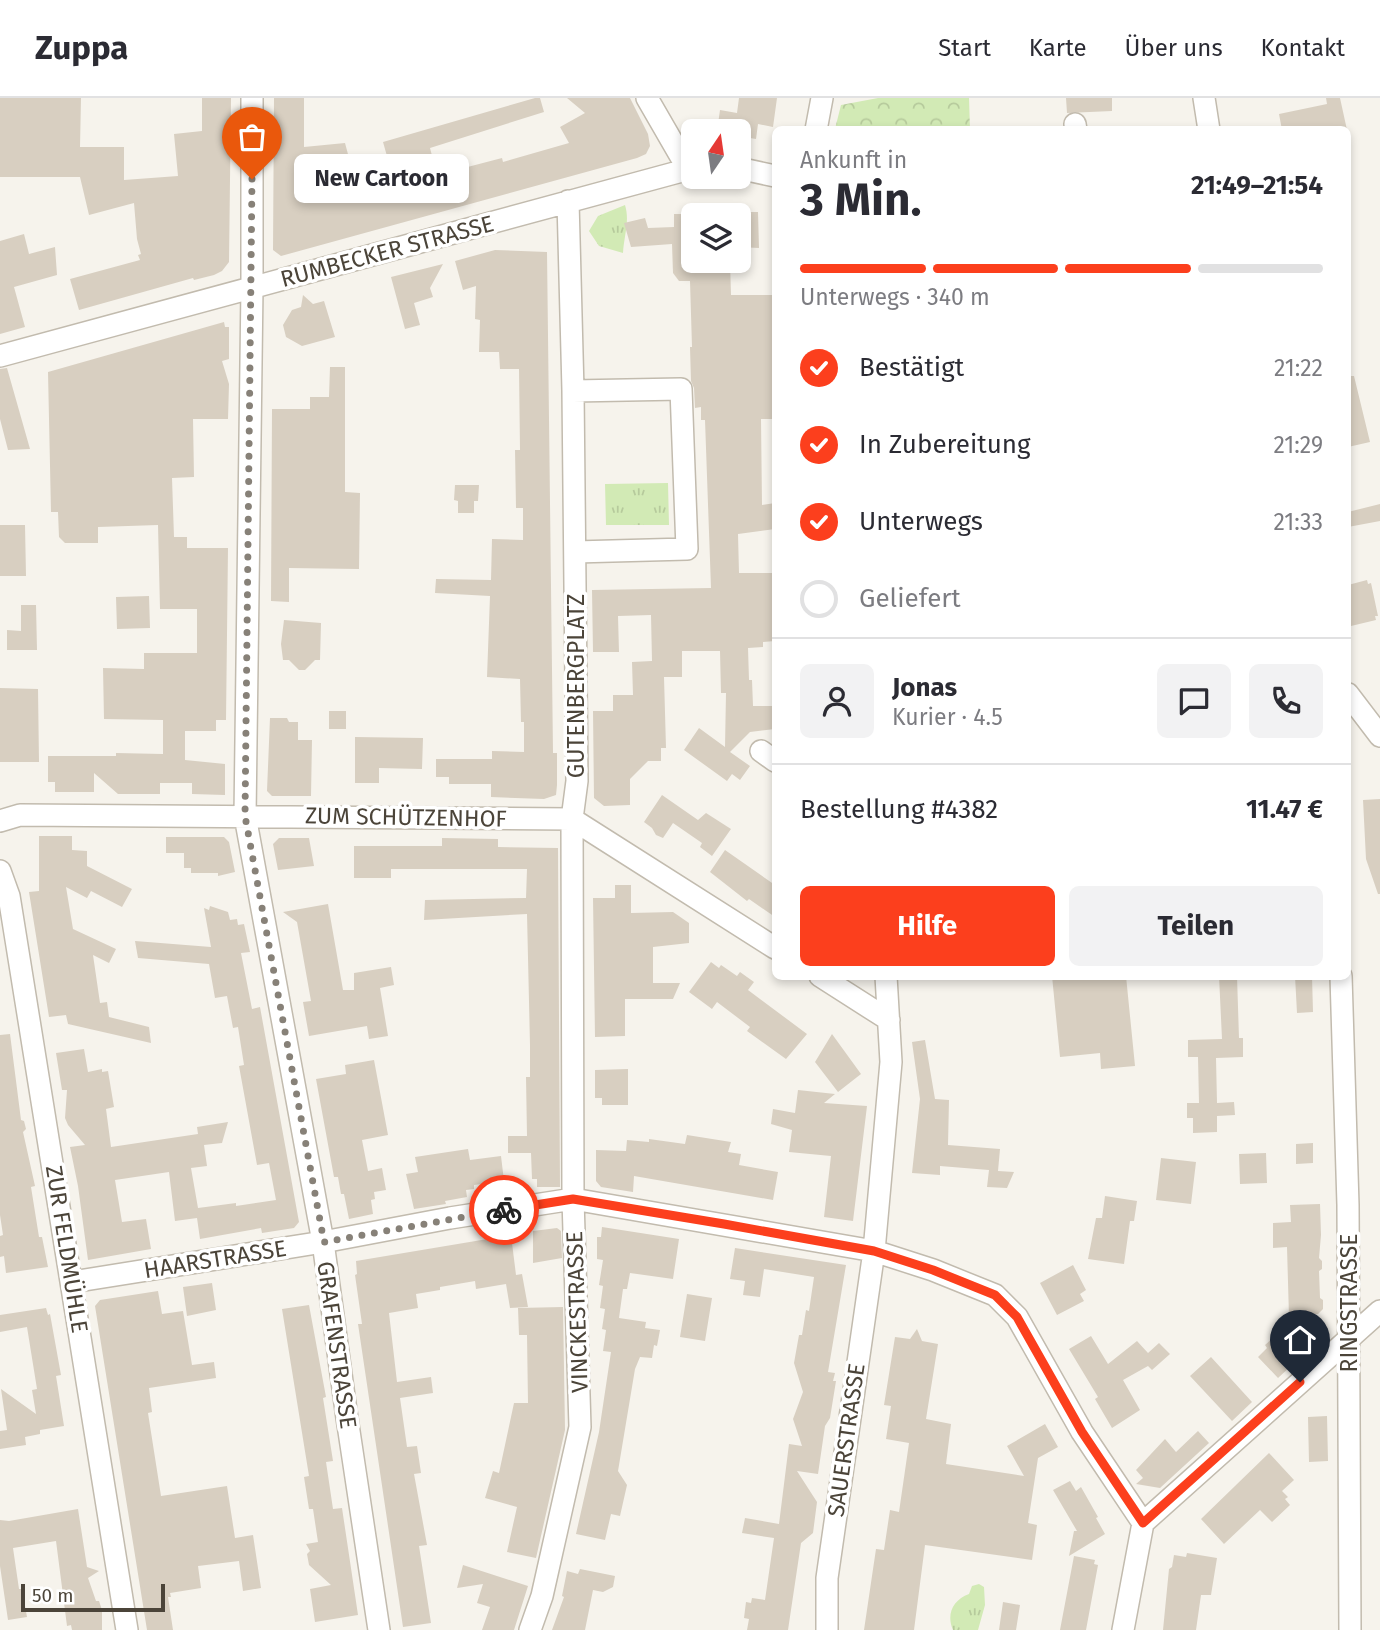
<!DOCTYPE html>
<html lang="de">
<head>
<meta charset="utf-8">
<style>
  :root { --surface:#fff; --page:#f2f2f3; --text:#2b2b33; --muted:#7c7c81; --line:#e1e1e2; --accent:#fc3f1d }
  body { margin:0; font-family:"Fira Sans",sans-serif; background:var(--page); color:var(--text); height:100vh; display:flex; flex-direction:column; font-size:26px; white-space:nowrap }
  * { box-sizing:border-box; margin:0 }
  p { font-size:23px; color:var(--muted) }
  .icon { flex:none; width:38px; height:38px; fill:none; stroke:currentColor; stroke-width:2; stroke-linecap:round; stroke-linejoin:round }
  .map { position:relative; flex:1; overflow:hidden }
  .panel { position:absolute; left:772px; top:28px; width:579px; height:854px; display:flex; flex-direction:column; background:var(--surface); border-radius:10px; box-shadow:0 4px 10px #0003 }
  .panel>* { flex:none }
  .needle { width:46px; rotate:13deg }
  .tools { position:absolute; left:681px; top:21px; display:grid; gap:14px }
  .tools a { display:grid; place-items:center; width:70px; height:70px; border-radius:10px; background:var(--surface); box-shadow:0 4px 10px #0003; font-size:35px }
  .scale { position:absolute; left:21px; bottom:18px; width:144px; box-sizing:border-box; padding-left:7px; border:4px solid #4b4439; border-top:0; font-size:19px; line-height:24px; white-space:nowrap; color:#4b4439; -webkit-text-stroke:5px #fff; paint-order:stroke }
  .pin { position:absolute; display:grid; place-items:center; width:60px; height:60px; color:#fff; margin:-72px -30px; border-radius:50% 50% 50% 0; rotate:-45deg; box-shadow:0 0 7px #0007 }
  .pin .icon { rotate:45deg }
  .courier { position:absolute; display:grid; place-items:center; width:70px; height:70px; margin:-35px; border:5px solid #fc3f1d; border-radius:50%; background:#fff; color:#222; box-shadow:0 2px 9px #0007 }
  .bubble { position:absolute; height:49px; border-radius:10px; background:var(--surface); box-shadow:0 4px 10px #0003; font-size:23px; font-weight:700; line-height:49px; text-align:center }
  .overview em { font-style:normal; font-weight:700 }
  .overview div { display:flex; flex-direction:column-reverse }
  .overview { display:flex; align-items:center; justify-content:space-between; height:119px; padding:0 28px }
  h1 { font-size:46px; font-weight:700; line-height:52px }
  .bar { display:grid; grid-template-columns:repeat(4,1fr); gap:10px 7px; align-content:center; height:84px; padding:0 28px }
  .bar i { height:9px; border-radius:5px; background:var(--line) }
  .bar .active { background:var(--accent) }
  .bar p { grid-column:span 4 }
  .line { display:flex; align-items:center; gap:18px; padding:0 28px; border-top:2px solid var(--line) }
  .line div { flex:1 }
  .round { display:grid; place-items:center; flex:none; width:74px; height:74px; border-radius:10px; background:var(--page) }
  ol { padding:0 28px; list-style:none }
  li { display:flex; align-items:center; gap:21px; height:77px }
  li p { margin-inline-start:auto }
  li .icon { padding:7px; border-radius:50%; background:var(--accent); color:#fff; stroke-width:4 }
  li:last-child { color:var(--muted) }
  li i { width:38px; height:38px; border:4px solid var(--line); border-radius:50% }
  .action { display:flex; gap:14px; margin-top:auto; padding:14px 28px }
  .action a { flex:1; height:80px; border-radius:10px; background:var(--accent); color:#fff; font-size:28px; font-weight:700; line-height:80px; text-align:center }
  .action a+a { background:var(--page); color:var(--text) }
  header { display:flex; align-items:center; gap:42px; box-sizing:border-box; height:98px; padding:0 35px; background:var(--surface); border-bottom:2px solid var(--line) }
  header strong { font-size:33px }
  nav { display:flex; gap:38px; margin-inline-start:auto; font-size:24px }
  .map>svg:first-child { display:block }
</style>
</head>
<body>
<header>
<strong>Zuppa</strong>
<nav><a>Start</a><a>Karte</a><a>Über uns</a><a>Kontakt</a></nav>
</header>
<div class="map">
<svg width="1380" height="1532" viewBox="0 0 1380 1532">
  <defs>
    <pattern id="forest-crowns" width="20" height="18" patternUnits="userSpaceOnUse" patternTransform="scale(1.75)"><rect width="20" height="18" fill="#d2eab5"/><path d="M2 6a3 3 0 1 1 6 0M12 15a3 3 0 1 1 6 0" fill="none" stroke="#b6ca9c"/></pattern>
    <pattern id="park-tufts" width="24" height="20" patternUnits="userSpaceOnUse" patternTransform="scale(1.75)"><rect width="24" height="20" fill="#d2eab5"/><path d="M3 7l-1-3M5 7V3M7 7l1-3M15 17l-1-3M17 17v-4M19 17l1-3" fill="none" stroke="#b6ca9c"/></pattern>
  </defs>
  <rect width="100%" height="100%" fill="#f6f3ec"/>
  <path fill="url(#forest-crowns)" d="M878,0h91l1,31h-135l6,-24z"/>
  <path fill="url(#park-tufts)" d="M625,107c5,16 -1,31 -2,48l-24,-7 -10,-15 9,-15z
    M668,385l1,42h-63l-1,-41z
    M979,1486l5,3 1,18 -7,25h-25c-7,-16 0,-30 16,-36l3,-8z"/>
  <path fill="#d8cfc1" d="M0,0h81l-1,49h44v33l54,-4 -4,-42 28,-3v-33h29l-2,164 -7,9 -8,4 -20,5 -1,-2 -114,32 -9,-31 70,-19 -2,-5 3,-1 -4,-15 -3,-36 -45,12 -9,-38h-80z
    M274,0h30v49l41,-4 15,56 36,-11 -13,-46 152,-44h5l4,14 -114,36 7,27 65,-17 1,4 66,-19 -9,-16 25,-14 -18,-15h63l18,36 2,12 -4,8 -9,4 -356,98 -8,-6z
    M739,0h38l-4,29 -15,-3 -2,15 -18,-3v-5h-21l3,-21 17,3z
    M1066,0h46v13l-45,2z
    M1326,0h14l7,32h-65l-3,-16 48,-10z
    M738,114h20l1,36 -21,-1z
    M674,116h19v47h37l1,34h44v124h-14l1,86 13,-2v26l-37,5 1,39h36v68l-12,1v5l-15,1 1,32h3l1,26h19l3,23 -25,3 -20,20 20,14 -10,14 -8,-6 -5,7 -43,-31 15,-22 26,19 1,-54h-5l-1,-42h-38v26h-18l2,71h-5v13h-13l-18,18v26l-26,1 -10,-8 -1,-87h20v-16h20l-1,-33 20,-1 -1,-46 -33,1 1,36h-26l-1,-62 119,-2 -6,-168h-4v-13l-6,1 -1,-20 -3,-7 -1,-34h2l-2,-66h-11l-6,-8 -1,-29 -41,3 -7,-24 21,-5 3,10 26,-1z
    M24,136l5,20 26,-7 2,28 -43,12 11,40 -25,7v-93z
    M495,152l52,2 6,501h4v32l-1,10 -12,4 -53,-2v-13h-42v-7h-13v-18h56v-8l32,1v-30h-3l-1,-43 -33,-2 3,-81 -55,-3 1,-14 55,1 1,-41 31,1v-32h-7l-1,-58h5l-1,-81h-19l-1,-17h-20l1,-32 -5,-1 1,-33 -13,4 -8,-29z
    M443,166l-13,24 3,9 -19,6 6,22 -15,4 -14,-52z
    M303,197l10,9 11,-3 11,36 -33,9 -16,-9 -3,-12 9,-15 9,-3z
    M224,224l1,5h4v32l-7,2 7,23 -1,35h-35l1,58 -22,1 2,59h13v11h41l-2,172h-10v11h-31v29l40,4v31l-33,-1v-11h-32v11h-42l-24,-21v19h-39v-10h-7v-26h68v-3l47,1v-34l-59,-1 -1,-51 41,1v-16h53v-44h-37l-2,-84 -60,2v16h-33l-6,-6 -1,-25h-7l-3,-140z
    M330,269h15v125l15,1 -1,76 -70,-1v34l-18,-1 1,-192h38v-12h19z
    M7,270l23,81 -22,1 -8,-31v-50z
    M1348,278h6l16,66 -22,5z
    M455,387h24l-1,16h-4v12h-16v-12l-4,-1z
    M1380,406v17l-32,6v-15z
    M0,427h25l1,51h-26z
    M1367,482l1,4 3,-1 7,33h-3l1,4 -25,6 -3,-17v-24z
    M149,498l1,32 -33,1 -1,-32z
    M21,507h15l1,45h-30v-20l14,1z
    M284,522l37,3 -1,37h-5l-10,10h-6l-10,-10h-6l-2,-16z
    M0,590l38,1 1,73h-39z
    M329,613h17v18h-17z
    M270,620h17l2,4h9v18h14l-1,56h-39l-5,-5z
    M355,639l68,1 -1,31 -43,-1v15h-24z
    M662,697l36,25 8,-7 25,16 -19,27 -12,-9 2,-4 -29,-20 -10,15 -7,-3 -4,-7 -8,-6z
    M1380,701v95h-2l-12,-35 -3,-59z
    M39,738h33v14l15,1v15l45,23 -10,18 -31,-16 -4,7 -21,-11 7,42 43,20 -7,14 -16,-8 7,48 7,-1 2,15 40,10 2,16 -83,-19 -2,-9 -17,2 -20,-125 10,-1z
    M166,739h58l5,5 6,30 -17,4v-3h-27v-5h-7v-15h-18z
    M279,740h30l5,28 -36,4 -5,-26z
    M442,740l56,1v8l60,1 2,339h-23v-8h-5l-1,-26h-23v-17h19l-1,-59h4v-32l-3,-131 -103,6 1,-20 101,-2 1,-29h-136v9h-37v-32h88z
    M725,752l50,35v32l-26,-18 -2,2 -37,-29z
    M615,787h16v28l42,-1 16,11v20l-36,4v36h27l-7,16h-48v37l-30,1 -2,-139h22z
    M328,806l15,86h11v-17l37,-6 3,18 -14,3 8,48 -19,3 -2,-13 -58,10 -6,-34 8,-1 -14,-79 -14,-10z
    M210,808l18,6 2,8 7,-1 1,6 6,-1 6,28 -9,1 11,56 8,-2 39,215 -5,6 -32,5 -1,-5 -61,11 -3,-21 -22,3 -6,-49 -54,8 7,42 24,-3 5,30 -63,11 -10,-74 -8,-39 15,-2 -17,-20 -3,-7 2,-28h-5l-6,-37 28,-4 4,23 14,-3v3l6,-1 6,36 -8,2 5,38 87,-13 -1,-7 31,-5 -6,21 -18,2 3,21 -16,2 7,40 38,-5v3l40,-6 -7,-37 -12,2 -18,-99 5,-1 -6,-38 -5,1 -6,-32 -12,2 -6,-34 -71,-6 -3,-17 76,6 -7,-39 5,2z
    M711,864l8,6 2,-3 16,11 3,-4 14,10 -6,8 59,44 -21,25 -39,-28 3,-4 -33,-25 -5,7 -23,-17z
    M1052,878h74l9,90 -34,3 -1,-16 -40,4z
    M1219,878h18l2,62h4v19l-27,1 1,45 17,-1 1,13 -18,1v16l-24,1v-15h-6v-15h12l-1,-46h-10v-17l34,-1z
    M1295,878h17l1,36 -16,1z
    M10,936l11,86 3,1 2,8 -3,3 12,54 -4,1 8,50h3l6,30 -42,6 -2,-17 -4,1v-21l3,-1 -3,-20v-180z
    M832,936l29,40 -23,18 -23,-30z
    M925,942l10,59 14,1 -1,45 52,4 -2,22 16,1 -7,16 -20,-1 2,-17 -49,-4v9l-28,-2 8,-74 -8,-57z
    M374,962l14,75 -26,5 6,31 14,-3 4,22 -12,2 1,7 -4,1 2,14 -24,5 -5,-25h-3l-3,-17h-4l-18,-98 30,-5 -1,-9z
    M628,971v36h-26v-7h-7v-28z
    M798,992l37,4 -11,9 43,3 -14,115 -29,-4 7,-61 -42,-4 3,-22 -21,-6 2,-15 22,4z
    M687,1037l44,7 -3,10 13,2 -2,11 39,7 -5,28 -139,-24 -1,16 -32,-5 -5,-6v-31l30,1 1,-11 22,2v-3l36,5z
    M1313,1045v20l-17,1v-20z
    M468,1051l2,11 31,-4 3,25 -30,4v4l-8,1 1,7 -22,4 1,3 -32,5 -8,-35 12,-2 -3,-15z
    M1266,1055l1,30 -27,1 -1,-30z
    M1161,1060l35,4 -5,42 -35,-4z
    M1105,1098l32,5 -3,20h-4l-6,43 -36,-5 8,-41h6z
    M1320,1106l1,31 -2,23 3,3v8l-3,2 1,27 3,2v9l-5,5h-8v2l-21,1 -2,-70 -14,1v-25l18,-1 -1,-17z
    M602,1129l77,12 -6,40 -43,-6 -3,16h-4l-4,29 27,4 -1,6 15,2 -3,16 -3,-1 -2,13 -12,-1 -5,12 -17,102 9,14 -7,31 -9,-2 -6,26 -29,-6 23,-102 12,-80 -8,-1 3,-21 -4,-1 3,-20 -5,-1 3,-22 -4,-1 4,-25 -6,-1v-22h4z
    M557,1130l4,3 1,27 -29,5v-32z
    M511,1137l5,40 6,-1 6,33 -18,1 -4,-24 -30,5 -1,-8 -35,6v3l-24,4 2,14 -29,5 8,69 34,-5 2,16 -33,5 7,49 10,-1 4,27 -7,1 13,71 -8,1 12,77 -28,4 -45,-303h4l-7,-49 2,-1 -1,-13z
    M735,1150l111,17 -18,107 7,1 -2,8h3l-6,37 -5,8 -7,48 -21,-3 20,31 -4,31 -12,10 -13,87h-41l2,-11 -5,-1 2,-16 5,1 1,-5 13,2 9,-62 -32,-5 3,-15 34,6 10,-80 13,2 -9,-27 10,-27 -9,-29 5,-28h3l4,-25 3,1 5,-34 -50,-8 -4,28 -17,-2 2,-14 -15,-2z
    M1073,1167l13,25 -6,4 4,7 -27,14 -17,-32z
    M212,1185l4,27 -29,6 -4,-29z
    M158,1193l4,23 21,-3 9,54 22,-3 2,16 -67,10 3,24 -4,1 13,83 66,-10 8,52 18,-3 8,53 -18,3 -4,-30 -41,5 3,22 -31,5 1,4h-3l5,33h-26l-52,-324 5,-6z
    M687,1196l25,4 -7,43 -25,-4z
    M309,1207l17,92 -3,1 10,63 -7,1 7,47 9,-1 16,107 -43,7 -5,-33 21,-4 -22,-20 -2,-11 3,-3 -4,-7 12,-2 -5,-33h-4l-5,-32 5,-1 -27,-167z
    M563,1209l2,123 -29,128 -29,-6 10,-45 -32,-9 8,-27 6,2 15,-70h14l-1,-68h-8l-1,-27z
    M46,1210l2,7 2,-1 11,61 -5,1 8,50 -24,4v4l-15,3 1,8 -26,4v-18l7,-1 -6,-41 35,25 -4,-24 5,-1 -10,-62 -27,5v-17z
    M917,1231l5,12 16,3 -12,75 25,5 -5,40 78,12 -17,-30 38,-22 13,23 -20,11 -10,65 9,2 -5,35 -107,-15 -11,85h-50l12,-81 8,1 6,-40 9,2 10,-69 -23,-4 5,-33 -7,-1 11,-68 15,2z
    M1283,1231l22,24 -27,25 -20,-21 9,-9 -2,-3z
    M1091,1238l17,28 29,-23 11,12 11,-10 11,11 -18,16 -4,-4 -25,14 17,30 -28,18 -17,-29 3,-2 -29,-48z
    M1211,1259l41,45 -20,19 -42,-45z
    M1327,1318l1,45 -19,1 -1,-45z
    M1198,1333l11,12 -49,45 -24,-4 7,-6 -7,-8 29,-31 11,13z
    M1269,1355l25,27 -12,11 6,6 -3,2 5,6 -18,17 -12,-12 -36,34 -23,-25z
    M1070,1383l6,10 5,-4 17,30 -2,1 9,16 -36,22 5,-25h3l-24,-41z
    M78,1411l9,58 12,4 -11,7 8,23h3l3,9v20h-30l-1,-5 -4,1 -11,-85 -43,7 6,41h3l5,28 -19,3 -8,-54v-46l9,1z
    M1187,1455l30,5 -6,37h-10l-5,35h-33l6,-61 3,-2 2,-12 12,2z
    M1074,1458l21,4 -1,4 4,1 -12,65h-26z
    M463,1467l65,21 -14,44h-32l8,-23 -13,-4 6,-19 -26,4z
    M580,1471l35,7 -2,11 -10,5 -10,-2 -8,40h-33l12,-33 -2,-1 5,-25 11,3z
    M1003,1504l17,3 -4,25h-17z"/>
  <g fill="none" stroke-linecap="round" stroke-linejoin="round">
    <defs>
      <path id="minor" d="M252,0v189l-7,529 78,426 24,176 32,212
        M647,0l41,71
        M1204,0l5,32
        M1075,26l1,6
        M816,32l6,-32
        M738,70l37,8
        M0,258l693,-188
        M573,293l108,-2 6,160 -112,3
        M1348,596l32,42
        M761,653l14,10
        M0,723l20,-6 552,4 203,129
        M0,773l9,25 118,734
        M820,878l69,44
        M1341,878l7,229 2,425
        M72,1184l251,-40 127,-24 123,-19 301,52 59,19 62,25 22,22 65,115 61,91
        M530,1532l12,-34 38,-169 -7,-228 -1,-380 5,-38 -4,-390 -5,-190
        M827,1532v-52l47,-327 17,-189 -5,-86
        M1123,1532l20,-107 237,-212"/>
    </defs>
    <use href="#minor" stroke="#c2bbae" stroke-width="24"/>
    <use href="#minor" stroke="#fff" stroke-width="21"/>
  </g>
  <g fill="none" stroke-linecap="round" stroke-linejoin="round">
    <path stroke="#878178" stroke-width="7" stroke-dasharray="0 12.6" d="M252,81l-7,637 79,426 180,-32"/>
    <path stroke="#fc3f1d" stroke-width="9" d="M504,1112l69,-11 151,25 150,27 59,19 62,25 22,22 65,115 61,91 157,-141"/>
  </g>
  <g text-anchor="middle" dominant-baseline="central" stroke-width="7" stroke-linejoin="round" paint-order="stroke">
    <g font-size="23" fill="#4b4439" stroke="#fff">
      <text transform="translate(387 153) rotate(-15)">RUMBECKER STRASSE</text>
      <text transform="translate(576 588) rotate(-90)">GUTENBERGPLATZ</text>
      <text transform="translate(406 719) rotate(1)">ZUM SCHÜTZENHOF</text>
      <text transform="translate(67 1151) rotate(81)">ZUR FELDMÜHLE</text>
      <text transform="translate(215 1161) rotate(-9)">HAARSTRASSE</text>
      <text transform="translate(1349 1205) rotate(-90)">RINGSTRASSE</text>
      <text transform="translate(577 1214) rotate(-92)">VINCKESTRASSE</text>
      <text transform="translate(337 1247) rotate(82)">GRAFENSTRASSE</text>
      <text transform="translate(846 1342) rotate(-82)">SAUERSTRASSE</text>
    </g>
  </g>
</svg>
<div class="tools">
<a><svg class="needle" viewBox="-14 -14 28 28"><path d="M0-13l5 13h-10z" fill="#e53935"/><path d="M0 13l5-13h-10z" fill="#7c7c81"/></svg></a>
<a><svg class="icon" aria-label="layers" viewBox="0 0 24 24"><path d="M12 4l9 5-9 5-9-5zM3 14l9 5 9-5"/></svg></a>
</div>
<div class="scale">50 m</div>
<div class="pin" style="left:252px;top:81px;background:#ea580c"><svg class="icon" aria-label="bag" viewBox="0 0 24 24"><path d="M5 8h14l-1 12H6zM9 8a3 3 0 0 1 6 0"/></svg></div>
<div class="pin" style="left:1300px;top:1284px;background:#1f2937"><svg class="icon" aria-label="home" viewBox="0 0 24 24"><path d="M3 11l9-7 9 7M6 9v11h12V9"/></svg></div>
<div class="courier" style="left:504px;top:1112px"><svg class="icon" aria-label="bike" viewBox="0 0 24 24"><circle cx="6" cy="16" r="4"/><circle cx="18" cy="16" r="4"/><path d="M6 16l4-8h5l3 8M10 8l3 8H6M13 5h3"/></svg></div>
<div class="bubble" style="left:294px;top:56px;width:175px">New Cartoon</div>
<section class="panel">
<div class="overview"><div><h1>3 Min.</h1><p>Ankunft in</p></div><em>21:49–21:54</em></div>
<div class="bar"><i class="active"></i><i class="active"></i><i class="active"></i><i></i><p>Unterwegs · 340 m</p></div>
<ol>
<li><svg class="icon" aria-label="check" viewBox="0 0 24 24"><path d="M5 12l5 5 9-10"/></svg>Bestätigt<p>21:22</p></li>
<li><svg class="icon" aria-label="check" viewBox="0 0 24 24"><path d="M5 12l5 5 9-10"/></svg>In Zubereitung<p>21:29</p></li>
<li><svg class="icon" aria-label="check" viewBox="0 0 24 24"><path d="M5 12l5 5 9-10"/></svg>Unterwegs<p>21:33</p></li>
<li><i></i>Geliefert</li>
</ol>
<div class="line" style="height:126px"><a class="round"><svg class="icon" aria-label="person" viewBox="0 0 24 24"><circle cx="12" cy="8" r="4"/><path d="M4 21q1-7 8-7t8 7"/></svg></a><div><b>Jonas</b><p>Kurier · 4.5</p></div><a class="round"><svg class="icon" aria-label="chat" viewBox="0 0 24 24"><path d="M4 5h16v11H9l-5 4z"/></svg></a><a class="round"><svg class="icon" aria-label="phone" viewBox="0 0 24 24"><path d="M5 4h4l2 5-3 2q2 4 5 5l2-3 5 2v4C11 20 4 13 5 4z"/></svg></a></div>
<div class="line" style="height:91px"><div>Bestellung #4382</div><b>11.47 €</b></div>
<div class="action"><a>Hilfe</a><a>Teilen</a></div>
</section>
</div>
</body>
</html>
